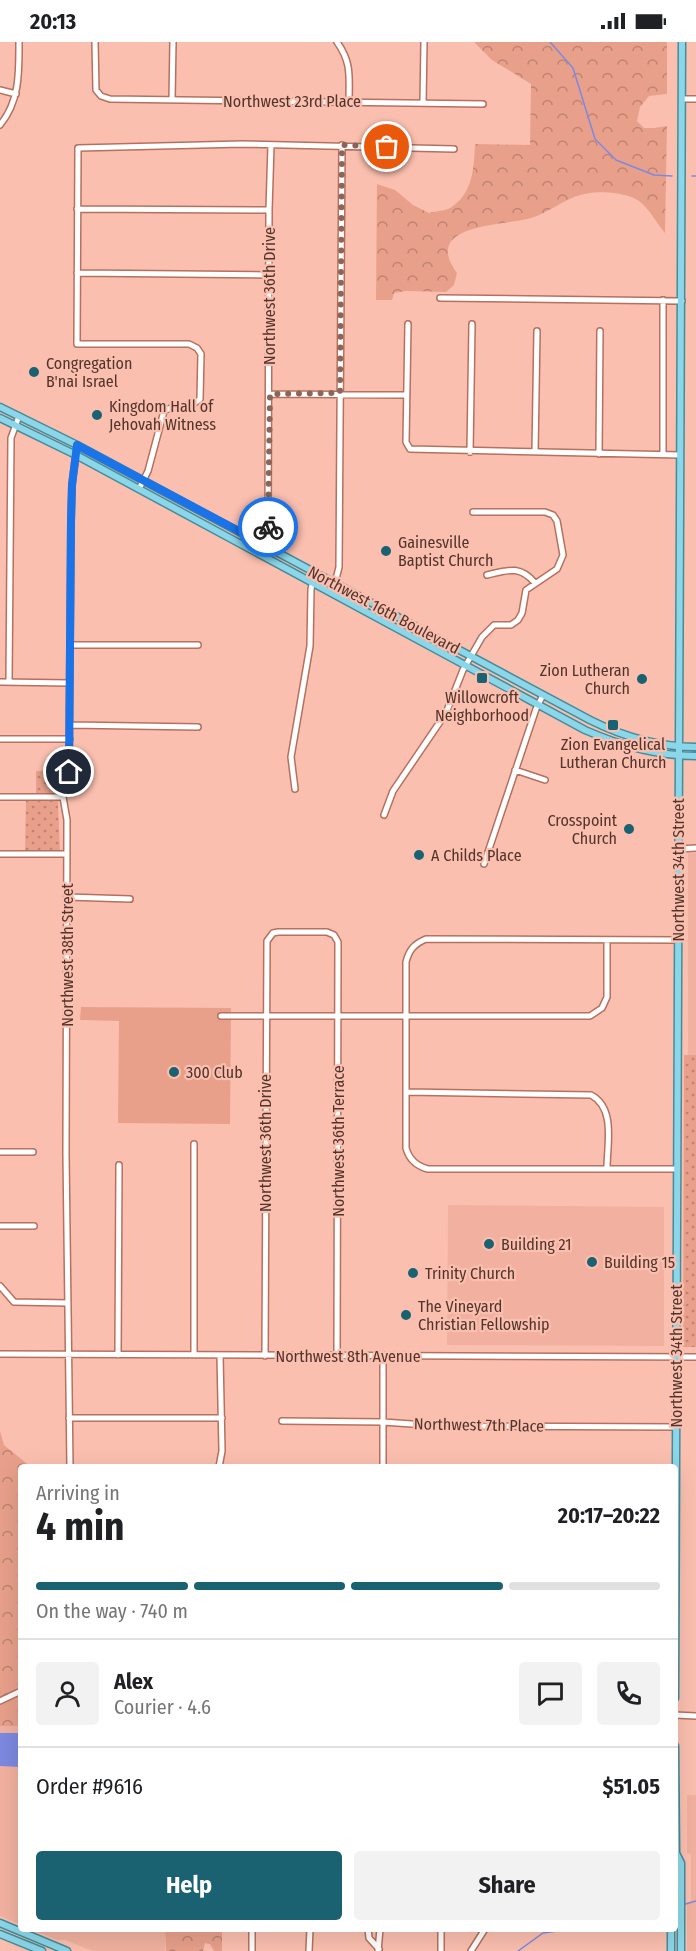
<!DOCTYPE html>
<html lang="en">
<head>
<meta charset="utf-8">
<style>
  :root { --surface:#fff; --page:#f2f2f2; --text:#202124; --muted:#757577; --line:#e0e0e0; --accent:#1a6171 }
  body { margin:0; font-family:"Fira Sans Condensed",sans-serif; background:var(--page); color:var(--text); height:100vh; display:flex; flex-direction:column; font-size:22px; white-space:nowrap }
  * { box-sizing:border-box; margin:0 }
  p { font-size:20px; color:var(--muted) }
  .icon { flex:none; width:33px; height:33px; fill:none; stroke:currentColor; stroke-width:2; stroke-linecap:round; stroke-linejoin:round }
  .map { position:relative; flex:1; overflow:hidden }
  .sheet { position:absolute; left:18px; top:1422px; width:660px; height:468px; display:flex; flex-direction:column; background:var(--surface); border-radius:6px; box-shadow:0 6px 24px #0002 }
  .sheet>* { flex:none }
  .pin { position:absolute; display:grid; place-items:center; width:51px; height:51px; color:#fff; margin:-26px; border:3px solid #fff; border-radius:50%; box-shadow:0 2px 6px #0007 }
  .courier { position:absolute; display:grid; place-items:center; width:60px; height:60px; margin:-30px; border:4px solid #1a73e8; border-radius:50%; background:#fff; color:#222; box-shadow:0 2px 8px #0007 }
  .head em { font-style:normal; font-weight:700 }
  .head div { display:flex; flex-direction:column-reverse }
  .head { display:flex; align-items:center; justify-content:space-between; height:102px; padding:0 18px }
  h1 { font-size:39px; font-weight:700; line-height:45px }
  .bar { display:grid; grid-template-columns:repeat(4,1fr); gap:9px 6px; align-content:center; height:72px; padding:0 18px }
  .bar i { height:8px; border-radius:4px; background:var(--line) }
  .bar .selected { background:var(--accent) }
  .bar p { grid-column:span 4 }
  .line { display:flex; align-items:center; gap:15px; padding:0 18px; border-top:2px solid var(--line) }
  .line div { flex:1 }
  .round { display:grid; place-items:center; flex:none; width:63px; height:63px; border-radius:6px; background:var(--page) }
  .cta { display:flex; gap:12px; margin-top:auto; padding:12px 18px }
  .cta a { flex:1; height:69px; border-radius:6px; background:var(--accent); color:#fff; font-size:24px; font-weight:700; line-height:69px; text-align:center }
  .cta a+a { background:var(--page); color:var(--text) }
  .status { display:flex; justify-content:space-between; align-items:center; height:42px; padding:0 30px; background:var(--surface); direction:ltr }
  .status svg { height:16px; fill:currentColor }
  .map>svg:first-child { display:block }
</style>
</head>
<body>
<div class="status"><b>20:13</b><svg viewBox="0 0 49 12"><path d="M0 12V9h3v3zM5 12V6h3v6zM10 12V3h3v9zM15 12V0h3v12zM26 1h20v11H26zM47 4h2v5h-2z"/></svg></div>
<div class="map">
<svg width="696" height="1909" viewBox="0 0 696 1909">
  <defs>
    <pattern id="grass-dots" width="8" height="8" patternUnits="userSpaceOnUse" patternTransform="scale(1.5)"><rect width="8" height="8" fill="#e8a08b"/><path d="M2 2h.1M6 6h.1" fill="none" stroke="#be8372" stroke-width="1.8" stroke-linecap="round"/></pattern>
    <pattern id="forest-crowns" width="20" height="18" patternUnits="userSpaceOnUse" patternTransform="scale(1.5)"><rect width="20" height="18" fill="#e8a08b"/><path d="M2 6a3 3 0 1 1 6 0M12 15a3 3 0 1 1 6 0" fill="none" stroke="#be8372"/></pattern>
  </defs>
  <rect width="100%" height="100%" fill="#fbbfaf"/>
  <path fill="#f2b1a0" d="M688,811h8v202h-8z
    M448,1163l216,2v139l-217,-1z
    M0,1684h21v199l-21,-9z
    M687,1753h9v156h-9v-48l4,-2v-47l-4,-1z
    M31,1887h134v22h-72l-28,-11h-8z"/>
  <path fill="url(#grass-dots)" d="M36,729h27l-5,31 2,50h-35l1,-52 10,-6z
    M684,1013h12v292h-13z"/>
  <path fill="url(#forest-crowns)" d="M474,0h193v52l-18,2 -9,11 -3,14 7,7h10l13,-2 -2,107c-8,-9 -16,-25 -26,-32 -18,-11 -49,-11 -67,-3 -14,6 -27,16 -41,20 -26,8 -111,5 -74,55l-3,12 -8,7 -40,-1 -12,2 -2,7h-16l1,-116 18,6 18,15 16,8c7,-2 18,-2 24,-7 20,-14 21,-39 22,-62l55,1 1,-61 -39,-24z
    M0,1389l4,14 27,22h-10v259h-21z
    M165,1887h57v22h-8l-4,-7 -5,-1 -2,8h-37z"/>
  <path fill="#e8a08b" d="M81,965l150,1 -1,116 -112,-1 1,-102 -39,-1z"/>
  <path fill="#7d89e0" d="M0,1691h21v34l-21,-1z"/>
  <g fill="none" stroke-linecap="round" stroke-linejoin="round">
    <path stroke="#7d89e0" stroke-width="1.5" d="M550,0l23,26 22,71 21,21 38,15 18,1
      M692,134h4
      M682,1863l14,-4
      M518,1909l25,-18 30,-4"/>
    <defs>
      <path id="minor" d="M95,0l1,48 5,6 9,3 373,5
        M337,0c15,21 12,35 12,60
        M0,48l16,4
        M683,57h13
        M172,58l1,-58
        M423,61l1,-61
        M0,83c20,-24 19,-53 19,-83
        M77,167l192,1
        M77,231l192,2
        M440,256l242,3
        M408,282l-2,118 4,7 270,6
        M270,352l137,1
        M470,410l2,-128
        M535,410l2,-121
        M599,412l1,-123
        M663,412v-154
        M139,447l9,-18 16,-60c12,-8 26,-2 36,-12l1,-45 -4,-6 -8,-4h-112l1,-196 164,-4 212,5
        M258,511l10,-17 1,-326 2,-65
        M487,533c21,-5 33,-10 48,8
        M335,541l4,-16 3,-422
        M70,603h128
        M0,640l70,1
        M9,640l2,-244 8,-22
        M70,683l128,2
        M0,697h70
        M515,728l30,10
        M295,747l-4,-32 19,-111 1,-57 4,-16
        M0,755h63
        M384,773l9,-24 53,-78 17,-43 19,-33 12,-12h17l7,-5 4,-7 4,-23 31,-21 6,-14 -6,-34 -4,-6 -8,-3h-72
        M678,807l18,-1
        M0,812h67
        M484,822l52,-155 7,-14
        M67,855l63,2
        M221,974h369l12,-8 5,-11v-57
        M407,1050l184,3c25,13 16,50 16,73
        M194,1102v211
        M0,1110h33
        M676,1127h-248c-12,-3 -19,-10 -22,-21v-186c3,-12 8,-18 20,-23l251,1
        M0,1184h34
        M0,1244l14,16 54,1
        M0,1312l696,3
        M118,1313l1,-190
        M265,1314l2,-415 6,-8 5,-1h49l7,3 4,7 -1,414
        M383,1315v110
        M69,1376h153
        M282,1379l101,1 57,4 236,1
        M70,1425l-4,-313 1,-334 -4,-23 6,-25 2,-250 1,-37 5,-40
        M219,1425l3,-16 -2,-96
        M0,1659l21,-10
        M675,1673l21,1
        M368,1887l1,9 10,11
        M252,1909v-22
        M309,1909l1,-22
        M378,1909l2,-22
        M441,1909v-22
        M471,1909l14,-22"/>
      <path id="major" d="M0,365l77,38 513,275c34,17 68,27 106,27
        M0,376l76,37 509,275c36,16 71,26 111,26
        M675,1656l7,-1656
        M675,1704l1,107 5,10v88
        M0,1881l67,28
        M671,1887v22
        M0,1892l42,17"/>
    </defs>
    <use href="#minor" stroke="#b5715e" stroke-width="8"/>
    <use href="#major" stroke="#458c9b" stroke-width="9"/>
    <use href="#minor" stroke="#fff" stroke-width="5"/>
    <use href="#major" stroke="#8bd6e8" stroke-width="6"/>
  </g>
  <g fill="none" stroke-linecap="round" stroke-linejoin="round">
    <path stroke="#8c6559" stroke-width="6" stroke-dasharray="0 10.8" d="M268,485l2,-133 70,-1 2,-248 45,2"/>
    <path stroke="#1a73e8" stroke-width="8" d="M69,730l2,-250 1,-37 5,-40 186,99 5,-8v-9"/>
  </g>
  <g fill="#1a6171" stroke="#fbbfaf" stroke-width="2">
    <circle cx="34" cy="330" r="6"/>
    <circle cx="97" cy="373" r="6"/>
    <circle cx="386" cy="509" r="6"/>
    <rect x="476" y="630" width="12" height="12" rx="3"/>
    <circle cx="642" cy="637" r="6"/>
    <rect x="607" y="677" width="12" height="12" rx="3"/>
    <circle cx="629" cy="787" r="6"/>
    <circle cx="419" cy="813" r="6"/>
    <circle cx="174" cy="1030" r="6"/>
    <circle cx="489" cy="1202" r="6"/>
    <circle cx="592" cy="1220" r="6"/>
    <circle cx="413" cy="1231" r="6"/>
    <circle cx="406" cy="1273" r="6"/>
  </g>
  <g text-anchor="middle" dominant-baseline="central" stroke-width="4.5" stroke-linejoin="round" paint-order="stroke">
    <g font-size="16" fill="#51342b" stroke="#fbbfaf">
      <text x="292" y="59">Northwest 23rd Place</text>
      <text transform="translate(269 254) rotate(-90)">Northwest 36th Drive</text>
      <text transform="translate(384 568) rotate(28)">Northwest 16th Boulevard</text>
      <text transform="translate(678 828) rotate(-90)">Northwest 34th Street</text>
      <text transform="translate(67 913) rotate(-90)">Northwest 38th Street</text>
      <text transform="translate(338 1099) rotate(-90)">Northwest 36th Terrace</text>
      <text transform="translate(265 1101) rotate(-90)">Northwest 36th Drive</text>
      <text x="348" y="1314">Northwest 8th Avenue</text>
      <text transform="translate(676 1314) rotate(-90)">Northwest 34th Street</text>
      <text transform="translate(479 1383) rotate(1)">Northwest 7th Place</text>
    </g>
    <g font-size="16" fill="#51342b" stroke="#fbbfaf" text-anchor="start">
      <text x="46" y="321">Congregation<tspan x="46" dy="18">B'nai Israel</tspan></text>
      <text x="109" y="364">Kingdom Hall of<tspan x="109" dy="18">Jehovah Witness</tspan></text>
      <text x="398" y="500">Gainesville<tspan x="398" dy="18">Baptist Church</tspan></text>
      <text x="630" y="628" text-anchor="end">Zion Lutheran<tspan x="630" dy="18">Church</tspan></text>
      <text x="482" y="655" text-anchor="middle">Willowcroft<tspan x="482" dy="18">Neighborhood</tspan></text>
      <text x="613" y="702" text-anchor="middle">Zion Evangelical<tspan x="613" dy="18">Lutheran Church</tspan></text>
      <text x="617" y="778" text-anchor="end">Crosspoint<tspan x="617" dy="18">Church</tspan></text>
      <text x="431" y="813">A Childs Place</text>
      <text x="186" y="1030">300 Club</text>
      <text x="501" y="1202">Building 21</text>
      <text x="604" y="1220">Building 15</text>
      <text x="425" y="1231">Trinity Church</text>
      <text x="418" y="1264">The Vineyard<tspan x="418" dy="18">Christian Fellowship</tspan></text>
    </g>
  </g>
</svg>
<div class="pin" style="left:387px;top:105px;background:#ea580c"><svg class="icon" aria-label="bag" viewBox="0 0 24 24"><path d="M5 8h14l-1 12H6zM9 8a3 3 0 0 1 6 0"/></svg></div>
<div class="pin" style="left:69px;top:730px;background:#1f2937"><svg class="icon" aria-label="home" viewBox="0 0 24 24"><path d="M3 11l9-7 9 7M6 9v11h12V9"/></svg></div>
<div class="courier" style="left:268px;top:485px"><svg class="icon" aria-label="bike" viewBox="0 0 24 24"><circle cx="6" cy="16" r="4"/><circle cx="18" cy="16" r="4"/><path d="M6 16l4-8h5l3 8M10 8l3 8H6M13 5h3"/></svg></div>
<section class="sheet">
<div class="head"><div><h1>4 min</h1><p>Arriving in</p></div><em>20:17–20:22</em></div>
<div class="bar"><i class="selected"></i><i class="selected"></i><i class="selected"></i><i></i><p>On the way · 740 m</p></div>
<div class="line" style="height:108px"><a class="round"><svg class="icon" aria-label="person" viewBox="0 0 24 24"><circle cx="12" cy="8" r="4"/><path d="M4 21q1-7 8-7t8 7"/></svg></a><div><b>Alex</b><p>Courier · 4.6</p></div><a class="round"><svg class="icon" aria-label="chat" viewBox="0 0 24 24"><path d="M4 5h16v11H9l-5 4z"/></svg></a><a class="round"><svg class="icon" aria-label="phone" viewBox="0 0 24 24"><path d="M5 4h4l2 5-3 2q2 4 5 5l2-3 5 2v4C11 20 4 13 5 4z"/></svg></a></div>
<div class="line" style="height:78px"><div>Order #9616</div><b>$51.05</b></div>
<div class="cta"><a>Help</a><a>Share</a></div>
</section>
</div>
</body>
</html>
